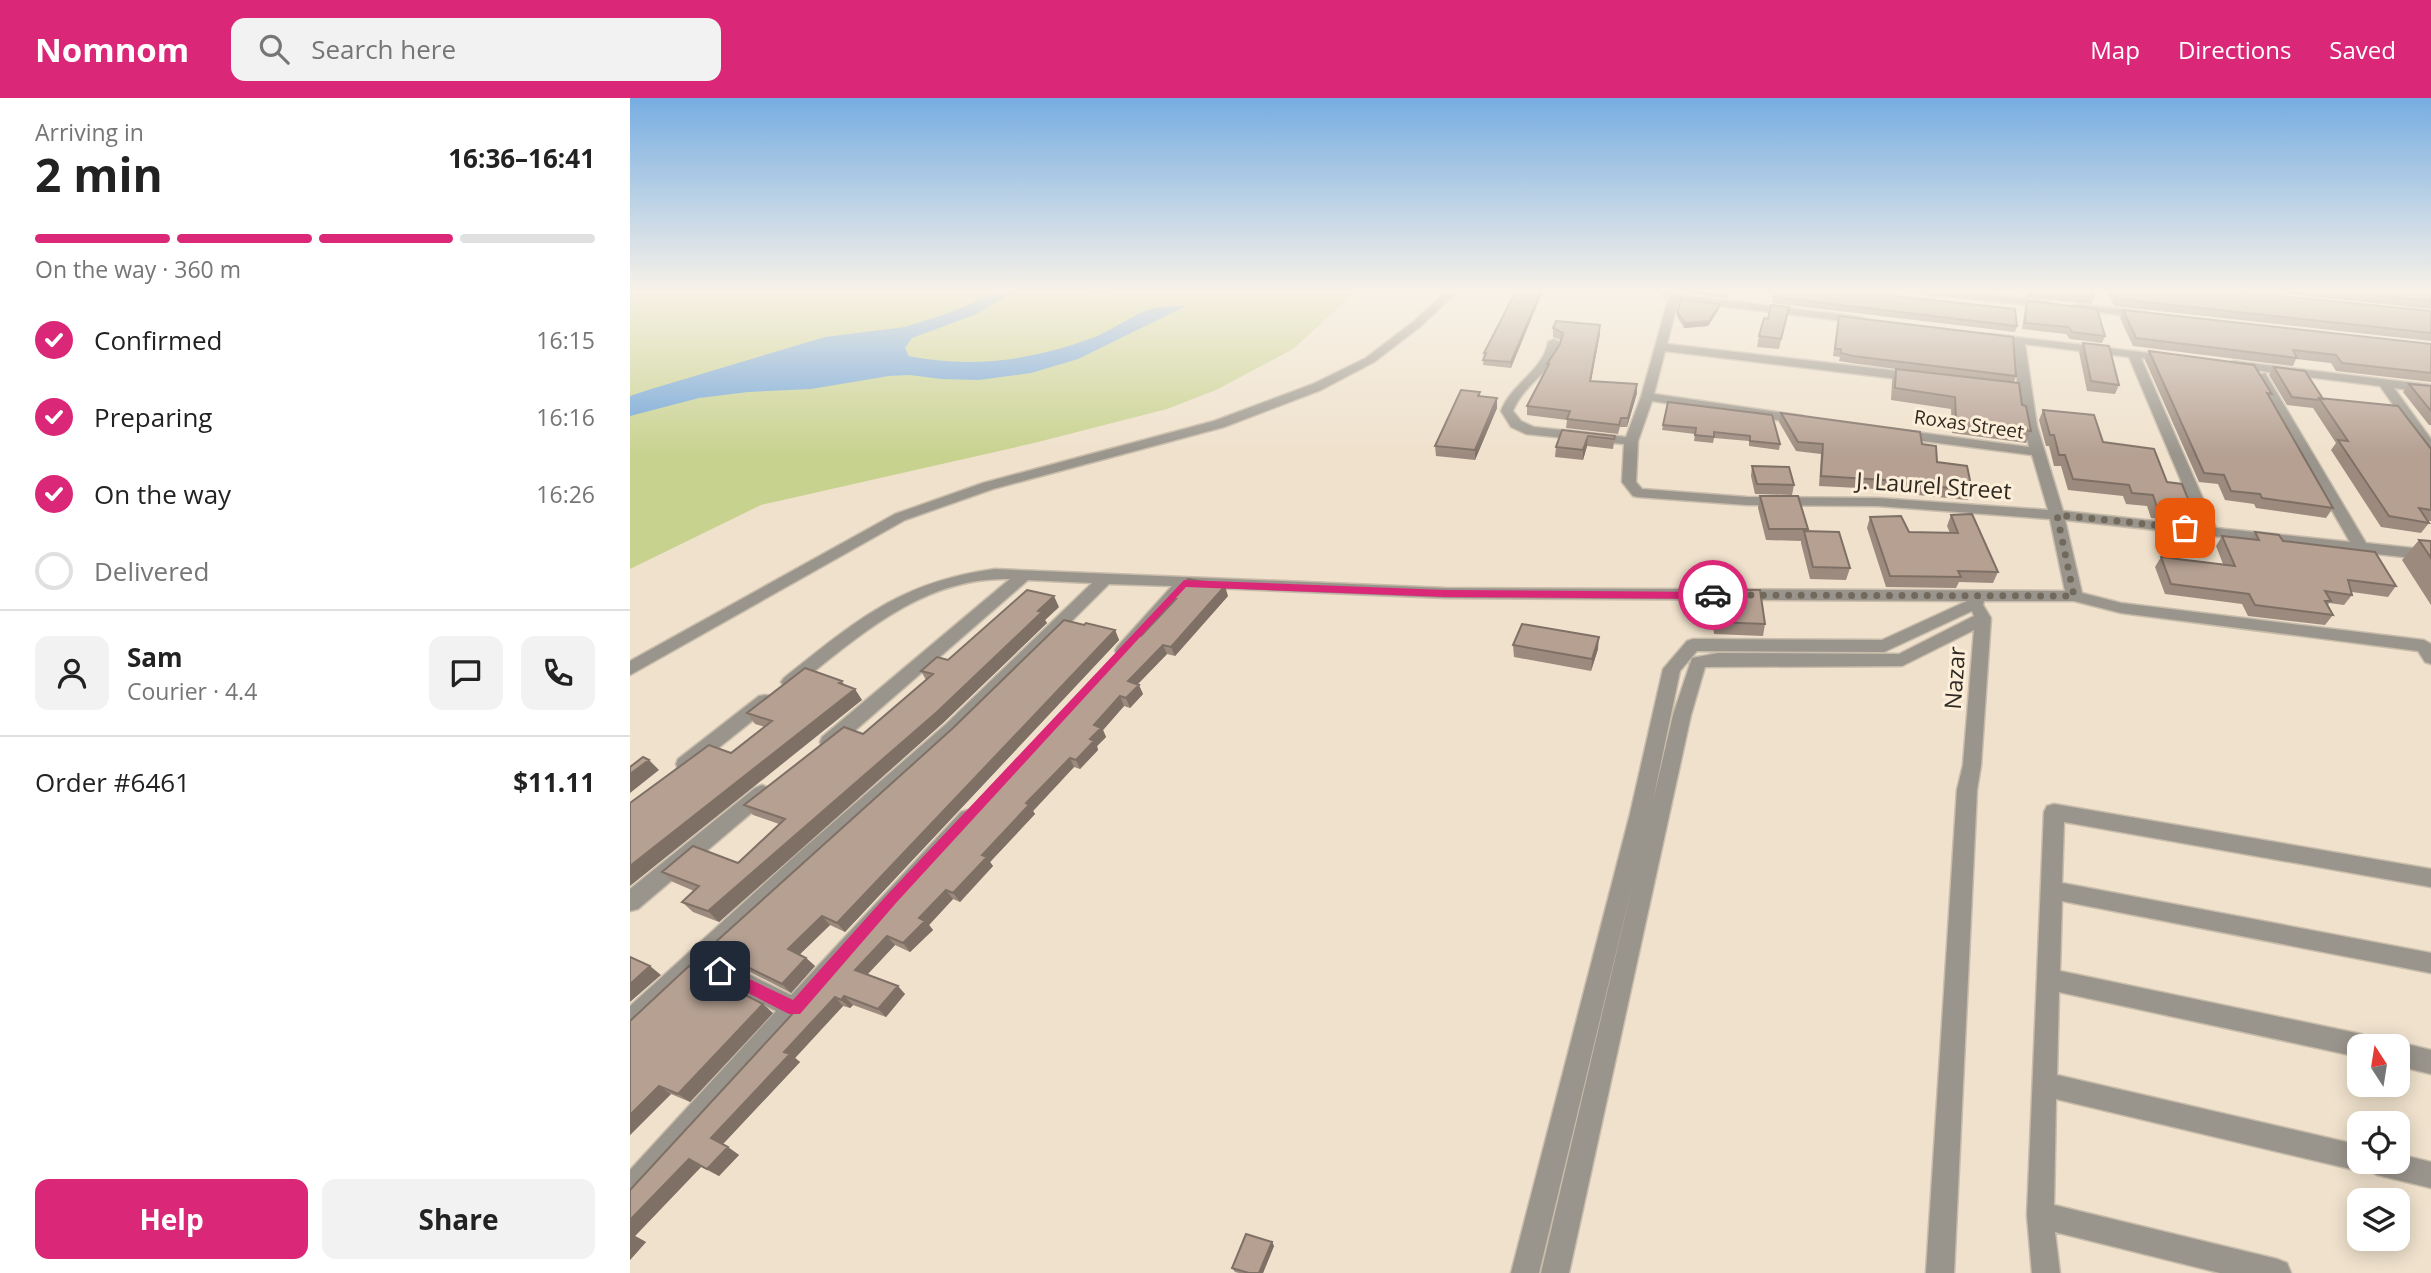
<!DOCTYPE html>
<html lang="en">
<head>
<meta charset="utf-8">
<style>
  :root { --surface:#fff; --page:#f2f2f2; --text:#222; --muted:#767676; --line:#e0e0e0; --accent:#db2777 }
  body { margin:0; font-family:"Open Sans",sans-serif; background:var(--page); color:var(--text); height:100vh; display:flex; flex-direction:column; font-size:26px; white-space:nowrap }
  * { box-sizing:border-box; margin:0 }
  p { font-size:23px; color:var(--muted) }
  .icon { flex:none; width:38px; height:38px; fill:none; stroke:currentColor; stroke-width:2; stroke-linecap:round; stroke-linejoin:round }
  .map { position:relative; flex:1; overflow:hidden }
  .sheet { display:flex; flex-direction:column; background:var(--surface); width:630px }
  .sheet>* { flex:none }
  .needle { width:46px; rotate:348deg }
  .controls { position:absolute; left:1717px; top:936px; display:grid; gap:14px }
  .controls a { display:grid; place-items:center; width:63px; height:63px; border-radius:14px; background:var(--surface); box-shadow:0 4px 18px #0003; font-size:35px }
  .pin { position:absolute; display:grid; place-items:center; width:60px; height:60px; color:#fff; margin:-30px; border-radius:14px; box-shadow:0 4px 10px #0006 }
  .courier { position:absolute; display:grid; place-items:center; width:70px; height:70px; margin:-35px; border:5px solid #db2777; border-radius:50%; background:#fff; color:#222; box-shadow:0 2px 9px #0007 }
  .overview em { font-style:normal; font-weight:700 }
  .overview div { display:flex; flex-direction:column-reverse }
  .overview { display:flex; align-items:center; justify-content:space-between; height:119px; padding:0 35px }
  h1 { font-size:46px; font-weight:700; line-height:52px }
  .bar { display:grid; grid-template-columns:repeat(4,1fr); gap:10px 7px; align-content:center; height:84px; padding:0 35px }
  .bar i { height:9px; border-radius:5px; background:var(--line) }
  .bar .selected { background:var(--accent) }
  .bar p { grid-column:span 4 }
  .line { display:flex; align-items:center; gap:18px; padding:0 35px; border-top:2px solid var(--line) }
  .line div { flex:1 }
  .round { display:grid; place-items:center; flex:none; width:74px; height:74px; border-radius:14px; background:var(--page) }
  ol { padding:0 35px; list-style:none }
  li { display:flex; align-items:center; gap:21px; height:77px }
  li p { margin-inline-start:auto }
  li .icon { padding:7px; border-radius:50%; background:var(--accent); color:#fff; stroke-width:4 }
  li:last-child { color:var(--muted) }
  li i { width:38px; height:38px; border:4px solid var(--line); border-radius:50% }
  .cta { display:flex; gap:14px; margin-top:auto; padding:14px 35px }
  .cta a { flex:1; height:80px; border-radius:14px; background:var(--accent); color:#fff; font-size:28px; font-weight:700; line-height:80px; text-align:center }
  .cta a+a { background:var(--page); color:var(--text) }
  header { display:flex; align-items:center; gap:42px; box-sizing:border-box; height:98px; padding:0 35px; background:var(--accent); color:#fff }
  header strong { font-size:33px }
  nav { display:flex; gap:38px; margin-inline-start:auto; font-size:24px }
  .search { width:490px; height:63px; background:var(--page); display:flex; align-items:center; gap:18px; box-sizing:border-box; padding:0 24px; border-radius:14px; color:var(--muted); font-size:26px }
  main { display:flex; flex:1; min-height:0 }
  .map>svg:first-child { display:block }
</style>
</head>
<body>
<header>
<strong>Nomnom</strong>
<div class="search"><svg class="icon" aria-label="search" viewBox="0 0 24 24"><circle cx="10" cy="10" r="6"/><path d="M15 15l6 6"/></svg>Search here</div>
<nav><a>Map</a><a>Directions</a><a>Saved</a></nav>
</header>
<main>
<section class="sheet">
<div class="overview"><div><h1>2 min</h1><p>Arriving in</p></div><em>16:36–16:41</em></div>
<div class="bar"><i class="selected"></i><i class="selected"></i><i class="selected"></i><i></i><p>On the way · 360 m</p></div>
<ol>
<li><svg class="icon" aria-label="check" viewBox="0 0 24 24"><path d="M5 12l5 5 9-10"/></svg>Confirmed<p>16:15</p></li>
<li><svg class="icon" aria-label="check" viewBox="0 0 24 24"><path d="M5 12l5 5 9-10"/></svg>Preparing<p>16:16</p></li>
<li><svg class="icon" aria-label="check" viewBox="0 0 24 24"><path d="M5 12l5 5 9-10"/></svg>On the way<p>16:26</p></li>
<li><i></i>Delivered</li>
</ol>
<div class="line" style="height:126px"><a class="round"><svg class="icon" aria-label="person" viewBox="0 0 24 24"><circle cx="12" cy="8" r="4"/><path d="M4 21q1-7 8-7t8 7"/></svg></a><div><b>Sam</b><p>Courier · 4.4</p></div><a class="round"><svg class="icon" aria-label="chat" viewBox="0 0 24 24"><path d="M4 5h16v11H9l-5 4z"/></svg></a><a class="round"><svg class="icon" aria-label="phone" viewBox="0 0 24 24"><path d="M5 4h4l2 5-3 2q2 4 5 5l2-3 5 2v4C11 20 4 13 5 4z"/></svg></a></div>
<div class="line" style="height:91px"><div>Order #6461</div><b>$11.11</b></div>
<div class="cta"><a>Help</a><a>Share</a></div>
</section>
<div class="map">
<svg width="1801" height="1175" viewBox="0 0 1801 1175">
  <rect width="100%" height="100%" fill="#efe1cc"/>
  <path fill="#c8d28f" d="M0,193h727l-64,58 -77,41 -49,19 -133,34 -273,62 -131,64z"/>
  <path fill="#6da3d8" d="M369,193h117l-2,2 -90,-2 -15,4 -35,20 -62,23 -7,10 4,8c65,13 124,4 186,-19 20,-8 42,-26 64,-30 8,-1 18,-1 27,-1l-108,53 -47,14 -52,7 -38,-1 -31,-4 -21,1 -78,13 -63,3 -49,6 -69,18v-20l18,-6 177,-53 80,-10 44,-14z"/>
  <g fill="none" stroke-linecap="round" stroke-linejoin="round">
    <defs>
      <path id="minor" d="M817,193h11l-37,35 -47,36 -53,28 -97,37 -231,62 -88,31 -275,155v-14l265,-147 88,-31 231,-62 99,-37 53,-26 47,-36z
        M1289,193h32l97,10 5,3 -5,3 -124,-13z
        M1044,196l187,23 5,3 -5,3 -183,-22 -11,43 248,29 6,4 -6,4 -250,-30 -11,43 149,22 6,4 -6,4 -151,-23 -14,40 -2,41 6,7 105,8 131,1 170,12 -16,-55 -132,-17 -7,-4 7,-4 129,17 -10,-49 -6,-55 -27,-4 -2,-2 6,-3 184,22v4l-4,1 -29,-3 75,170 134,14 -95,-166 10,-3 101,170 65,7v10l-366,-40 17,73 39,10 303,37 7,4v20l-6,-2 -7,-11 -297,-38 -47,-12h-90l-1,4 8,13 -10,147 -4,25 -23,483h-28l31,-483 6,-25 11,-135 -72,36 -197,1 -14,48 -122,558h-28l93,-395 -95,395h-28l119,-459 33,-145 24,-28 6,-2 189,1 85,-39 -522,-3 -256,-11 -60,68 -6,2 -8,-6 2,-4 55,-61 -63,-2 -152,151 -243,222 77,38 170,-183 7,-2 7,2 3,6 -3,6 -336,374 -9,4v-32l146,-159 -77,-39 -61,57 -8,3v-26l168,-153 147,-128 147,-142 -64,-3 -192,167h-14l-2,-5 2,-5 188,-158c-86,-3 -151,57 -214,107h-12l-3,-4 3,-4c73,-58 116,-96 211,-109l450,19 620,3 -15,-72 -172,-13 -131,-1 -109,-8 -5,-1 -11,-14 2,-38 -98,-10 -15,-7 -10,-16c10,-27 43,-41 47,-69l6,-3 6,3c-5,29 -37,42 -47,69l8,10 13,6 92,10 15,-40 28,-100zM1395,246l104,13 71,169 -137,-15 -26,-85zM1342,513l2,5 -75,38 -181,-1 -26,5 -19,57 -20,86 27,-130 17,-20 187,1z
        M1446,206l70,8 5,3 -5,3 -74,-9 -1,-2z
        M1603,263l198,24v8l-37,-5 37,51v13l-5,-1 -46,-65 -151,-19v-4z
        M135,597l6,1 3,5 -3,5 -79,63 -7,2 -7,-2 -2,-5 2,-5 81,-63z
        M132,687l7,3 3,5 -3,5 -131,111 -8,2v-22l125,-101z
        M1424,706l377,65v18l-367,-65 -2,61 369,70v20l-369,-72 -2,70 301,63 8,4 4,8h-14v11l-300,-65 -2,83 302,70v17h39v-8l33,8v26l-54,-13 -11,-7 -7,3 -303,-72 -2,106 223,54 10,4 4,10h-71l-165,-41 5,41h-28l-5,-58 17,-403 3,-6z
        M1768,944l33,8v24l-33,-8v-20h-9z"/>
    </defs>
    <use href="#minor" stroke="#c8bcaa" stroke-width="3"/>
    <use href="#minor" fill="#9a958c" fill-rule="evenodd"/>
  </g>
  <path fill="#9c8a7e" d="M886,193l-5,77 -28,-3 1,-12z
    M1030,193h71l-5,7 -52,-7 -6,4 -3,5 -5,-8z
    M1115,193h149v5l123,30 -2,6 -243,-29 2,-9z
    M1396,193h66l2,6 -3,7 -65,-7z
    M1477,193h124l200,20v30l-317,-35z
    M1629,193h172v18z
    M1397,203l78,35 -3,7 -32,-4 -4,-5 -44,-5 3,-21z
    M1090,206l-1,5 -11,17 -24,2 -7,-11v-5z
    M1159,209l-10,42 -22,-2 2,-11 9,-17z
    M1493,212l308,34v38l-95,-11 -5,-8 -35,-4 -3,7 -160,-20 -13,-28z
    M1209,218l177,60 -2,6 17,49 -5,12 -74,-10 -1,-24 -60,-9 1,-19 4,-12 -45,-6 -12,-2 1,-4 -7,-1z
    M923,230l47,6 -9,47 46,12 -10,34h-7l-2,7 -52,-6 1,-8 -40,-5v-9l20,-38v-4l13,-20 1,-4 -8,-3z
    M1453,245l36,42 -4,9 -28,-3 -8,-39z
    M1519,253l123,43 -3,4 64,110 -7,10 -70,-10 -2,-4 -29,-4 -7,-16 -19,-2 -54,-122z
    M1644,269l49,32 108,50v72h-4l2,2 -8,10 -40,-6 -50,-77 5,-7 -23,-35 -26,-3 -18,-30z
    M1779,286l22,2v39h-2l-26,-33z
    M850,294v5l17,11 -22,52 -39,-4 -1,-10z
    M1038,304l112,42 -1,6 -30,-4v-5l-35,-3 -1,5 -19,-2 1,-7 -33,-4z
    M1413,312l60,32 64,40 26,29 -7,11 -35,-4 -4,-12 -21,-2 -3,-8 -55,-6 -7,-24h-7l-5,-20h-3l-7,-26z
    M1151,315l141,31 15,18 35,28 -4,10 -70,-7 -1,-3 -78,-4 2,-32 -25,-3 -17,-29z
    M932,332l53,6 -2,13 -26,-3 -4,14 -28,-3 1,-10z
    M1122,368l42,19 -2,10 -37,-1 -4,-18z
    M1130,398l48,33 -1,3 43,36 -4,12 -36,-1 -9,-36v-2l-35,-1 -8,-32z
    M1321,417l47,57 -5,11 -34,-1 -3,6 -70,-1 -19,-59 3,-11 39,15 41,1 -3,-7z
    M1625,434l28,9 113,45 -8,11 -36,-5v3l-8,10 -15,-2 -1,2 5,10 -8,10 -77,-9 -6,-12 -77,-10 -10,-27 6,-10 62,7 -7,-18 6,-10 29,3z
    M1789,442l12,1v64l-29,-45z
    M1083,492l52,34 -2,12 -49,-2 -3,-32z
    M598,498l-53,60 -8,-2 -29,30 5,10 -13,14 -6,-2 -21,24 3,7 -9,9 1,4 -18,19 -6,-2 -41,44 2,3 -45,48 3,4 -33,36 -7,-3 -24,26 4,5 -23,22 -15,-7 -28,30 38,19 -19,23 -33,-12 -3,3 -7,-2 -48,52 5,4 -77,82 16,11 -20,21 -18,-9 -66,69 11,6 -16,18v-70l543,-587 -2,-5z
    M429,509l-14,13 2,3 -104,100 -224,199 -26,-10 -11,-10 12,-11 -21,-9 -11,-10 76,-9 41,-39 -26,-9 -9,-10 119,-71 63,-54 -5,-9 27,-11z
    M454,527l31,5 4,10 -274,292 -15,-7 -31,30 7,3 9,8 -24,27 -72,-37 -10,-8z
    M883,547l85,4 -7,22 -77,-14z
    M212,583l3,5 17,14 -97,27 -10,-3 -8,-11z
    M143,915l-83,89 -19,-8 -41,41v-114z
    M642,1144l2,4 -11,27h-24l-4,-1 -3,-4z"/>
  <path fill="#7f7066" d="M911,193h2l-32,77v-6z
    M1037,193h7l-6,4 -3,5z
    M1090,206l-1,5 -11,17 -24,2 1,-5z
    M970,227v9l-11,56 1,-9z
    M1007,286v9l-10,34 1,-9z
    M867,300v10l-22,52v-10z
    M958,338l-1,10 -4,14v-10z
    M595,488l3,10 -53,60 -4,-9z
    M424,498l5,11 -14,13 2,3 -104,100 -224,199 -11,-11z
    M485,532l4,10 -274,292 -8,-9z
    M969,539l-1,12 -7,22 1,-12z
    M533,547l4,9 -36,37 -3,-10z
    M509,587l4,9 -13,14 -4,-10z
    M225,591l7,11 -232,186v-20z
    M490,598l4,10 -21,24 3,7 -9,9 1,4 -18,19 -4,-9 14,-21 4,-14z
    M440,660l4,9 -41,44 2,3 -45,48 3,4 -33,36 -7,-9 29,-38 44,-52z
    M19,662l10,10 -29,23v-19z
    M316,792l7,9 -24,26 4,5 -23,22 -7,-9 16,-25z
    M192,818l8,9 -34,33 -8,-9z
    M257,838l8,9 -32,34 -8,-9z
    M176,860l9,8 -24,27 -9,-9z
    M20,868l11,9 -31,27v-18z
    M268,888l7,8 -19,23 -8,-8z
    M214,898l9,9 -3,3 -9,-8z
    M205,899l8,9 -48,52 5,4 -78,83 -11,-7 73,-86z
    M133,906l10,9 -83,89 -12,-8z
    M29,988l12,8 -41,41v-20z
    M98,1049l11,8 -20,21 -12,-7z
    M59,1061l12,8 -66,69 11,6 -16,18v-40z
    M642,1144l2,4 -11,27h-4z"/>
  <path fill="#b5a092" stroke="#7f7066" stroke-width="2" d="M886,193h25l-30,71 -28,-2 3,-7h-2z
    M1144,193h120v5l121,13 2,17 -244,-29z
    M1407,193h55l2,6z
    M1484,193h117l200,20v22l-313,-34z
    M1706,193h95v10z
    M1051,201l39,5 -11,17 -24,2 -8,-11z
    M1397,203l70,8 8,27 -33,-4 -3,-5 -44,-4z
    M1141,207l18,2 -8,32 -22,-3 5,-18 4,1z
    M1493,212l308,34v29l-89,-10 -6,-8 -43,-5 4,8 -161,-20z
    M1209,218l174,21 3,39 -163,-20 -12,-3v-4h-6z
    M926,223l44,4 -10,56 47,3 -9,34h-7l-2,7 -52,-6 3,-8 -43,-5 22,-42h-2l13,-20 3,-11 -10,-5z
    M1453,245l26,3 10,39 -28,-4z
    M1519,253l105,14 18,29 -5,-1 66,115 -71,-10 -2,-4 -29,-3 -7,-16 -20,-2z
    M1644,269l31,4 18,28 -4,-1 -1,2 -26,-3z
    M1266,271l123,14 3,22 4,1 5,25 -75,-11 -1,-23 -60,-9z
    M1779,286l22,2v25z
    M831,292l19,2 -2,4 19,2 -22,52 -40,-4z
    M1689,300l79,8 33,43v61l-12,-2 10,15 -40,-7 -51,-76 10,1z
    M1038,304l104,13 8,29 -30,-3v-5l-36,-4v5l-19,-2 1,-7 -33,-3z
    M1413,312l51,5 9,27 51,7 13,33 15,2 11,27 -36,-4 -4,-12 -21,-2 -3,-8 -56,-6 -8,-24h-6l-5,-20h-4z
    M1151,315l139,19 2,12 14,2 1,16 30,4 5,24 -71,-7 -1,-2 -79,-5 2,-32 -25,-2z
    M932,332l53,6 -1,3 -26,-3 -5,14 -27,-3z
    M1122,368l37,1 5,18 -37,-1z
    M1130,398h38l10,33h-39z
    M1342,416l26,58 -40,-1 3,6 -71,-1 -20,-59 31,-1 8,16 49,1 -7,-18z
    M1174,433l35,1 11,36 -37,-1z
    M1625,434l24,3 4,6 92,11 21,34 -48,-6 4,15 -27,-4 6,10h-6l8,14 -78,-10 -6,-11 -78,-10 -10,-27 74,9 -13,-30 37,4z
    M1789,442l12,1v17z
    M558,481l37,7 -54,61 -8,-2 -35,36 11,4 -13,13 -6,-2 -26,29 7,3 -11,11 4,2 -18,19 -6,-2 -44,45 3,2 -47,50 5,2 -34,36 -7,-3 -27,28 6,3 -22,22 -16,-7 -32,34 43,16 -20,23 -34,-13 -3,4 -6,-3 -51,55 6,2 -79,84 17,9 -21,22 -18,-10 -59,61v-30l166,-180 97,-112 243,-263 5,1 35,-37 -5,-1z
    M397,492l27,6 -16,15 4,1 -105,100 -229,199 -26,-9 17,-16 -37,-14 31,-26 45,17 47,-44 -41,-14 100,-78 19,7 70,-60 -12,-3 16,-14 11,3z
    M1083,492h47l5,34 -49,-2z
    M434,522l20,5 2,-2 29,7 -278,293 -15,-7 -34,33 18,9 -24,26 -73,-36 244,-220z
    M892,526l77,13 -7,22 -79,-14z
    M175,570l37,13 -3,2 16,6 -225,177v-63l79,-58 22,8 41,-32 -25,-8z
    M13,659l6,3 -19,14v-7z
    M0,859l20,9 -20,18z
    M59,868l74,38 -85,90 -19,-8 -29,29v-94z
    M616,1136l26,8 -13,31h-10l-17,-5z"/>
  <linearGradient id="sky" x2="0" y2="1"><stop stop-color="#77ade2"/><stop offset="0.54" stop-color="#f8f2e8"/><stop offset="1" stop-color="#f8f2e8" stop-opacity="0"/></linearGradient>
  <rect width="1801" height="357" fill="url(#sky)"/>
  <path fill="#db2777" d="M554,482l261,10 268,2 5,3 -5,4 -268,-2 -259,-10 -290,316 -96,111h-11l-74,-38 -2,-5 7,-6 73,35 94,-105z"/>
  <g fill="none" stroke-linecap="round" stroke-linejoin="round">
    <path stroke="#72695d" stroke-width="7" stroke-dasharray="0 12.6" d="M1083,497l361,1 -17,-81 128,13"/>
  </g>
  <g text-anchor="middle" dominant-baseline="central" stroke-width="6" stroke-linejoin="round" paint-order="stroke">
    <g font-size="19" fill="#2e2921" stroke="#fceed9">
      <text transform="translate(1339 326) rotate(8)">Roxas Street</text>
    </g>
    <g font-size="23" fill="#2e2921" stroke="#fceed9">
      <text transform="translate(1304 387) rotate(4)">J. Laurel Street</text>
      <text transform="translate(1324 580) rotate(-86)">Nazar</text>
    </g>
  </g>
</svg>
<div class="controls">
<a><svg class="needle" viewBox="-14 -14 28 28"><path d="M0-13l5 13h-10z" fill="#e53935"/><path d="M0 13l5-13h-10z" fill="#767676"/></svg></a>
<a><svg class="icon" aria-label="locate" viewBox="0 0 24 24"><circle cx="12" cy="12" r="6"/><path d="M12 2v4M12 18v4M2 12h4M18 12h4"/></svg></a>
<a><svg class="icon" aria-label="layers" viewBox="0 0 24 24"><path d="M12 4l9 5-9 5-9-5zM3 14l9 5 9-5"/></svg></a>
</div>
<div class="pin" style="left:1555px;top:430px;background:#ea580c"><svg class="icon" aria-label="bag" viewBox="0 0 24 24"><path d="M5 8h14l-1 12H6zM9 8a3 3 0 0 1 6 0"/></svg></div>
<div class="pin" style="left:90px;top:873px;background:#1f2937"><svg class="icon" aria-label="home" viewBox="0 0 24 24"><path d="M3 11l9-7 9 7M6 9v11h12V9"/></svg></div>
<div class="courier" style="left:1083px;top:497px"><svg class="icon" aria-label="car" viewBox="0 0 24 24"><path d="M5 17H2v-5l4-1 3-4h7l3 4 3 1v5h-3M9 17h6M6 11h13"/><circle cx="7" cy="17" r="2"/><circle cx="17" cy="17" r="2"/></svg></div>
</div>
</main>
</body>
</html>
